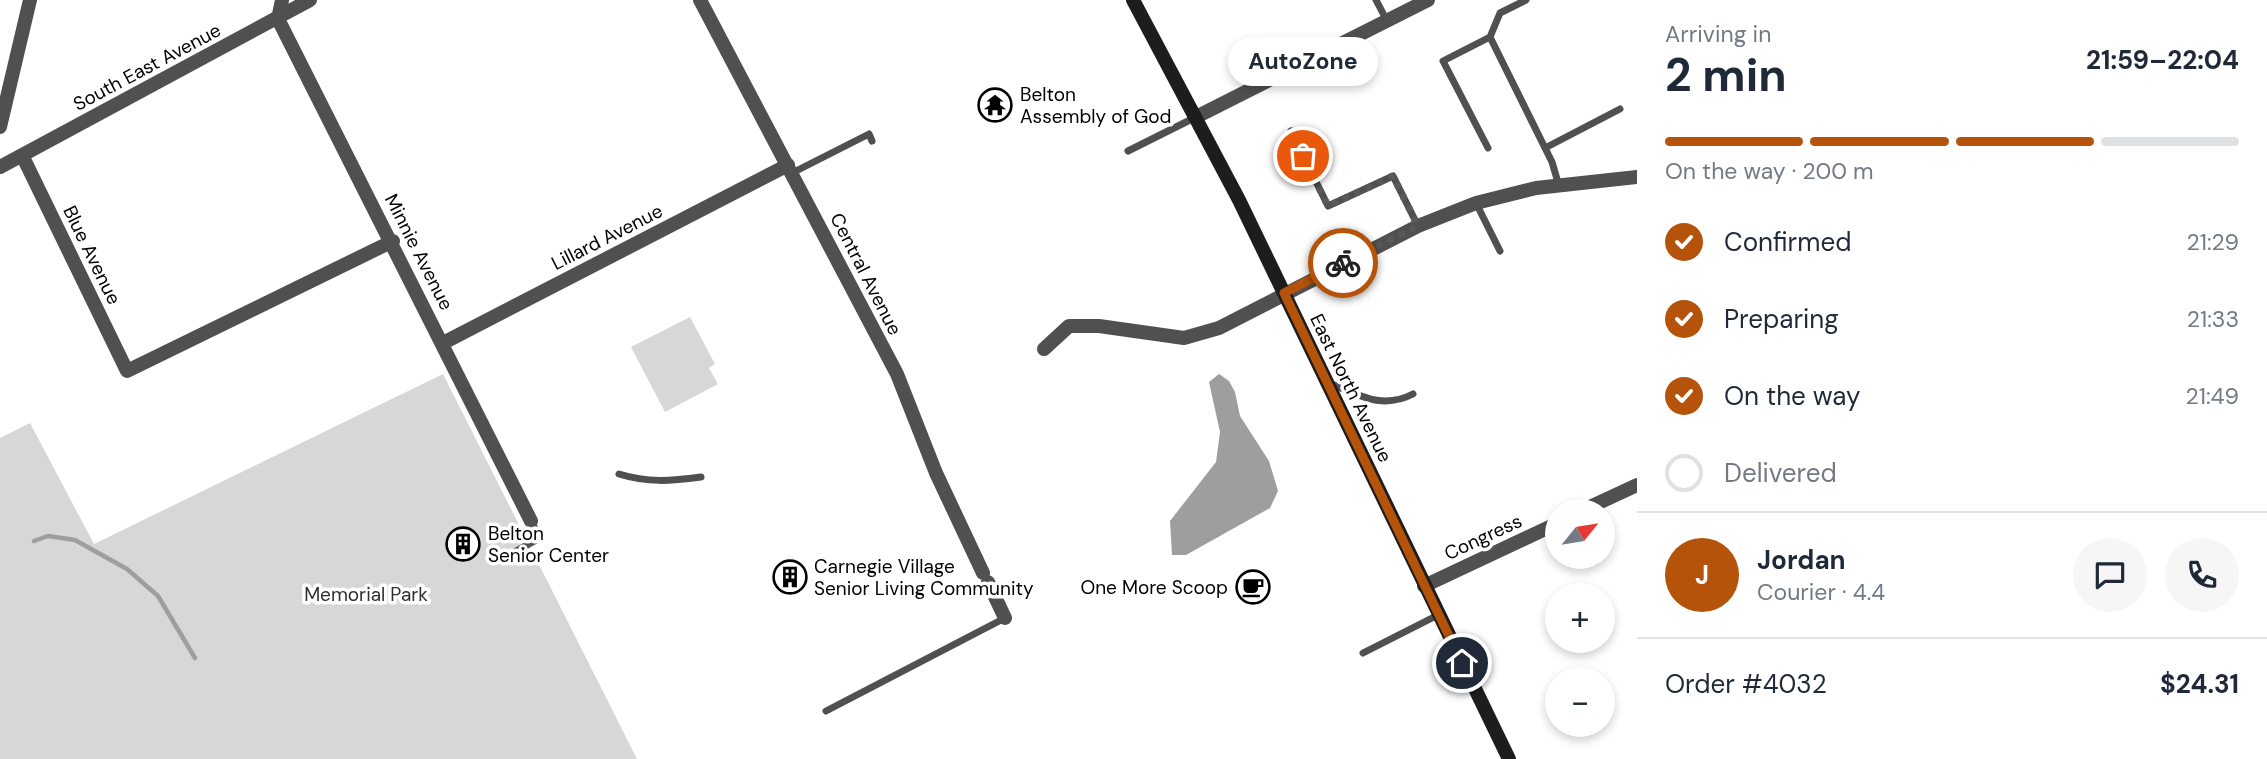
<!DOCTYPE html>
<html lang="en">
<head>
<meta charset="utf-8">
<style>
  :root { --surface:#fff; --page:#f6f6f7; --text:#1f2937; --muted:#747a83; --line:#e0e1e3; --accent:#b45309 }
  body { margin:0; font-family:"DM Sans",sans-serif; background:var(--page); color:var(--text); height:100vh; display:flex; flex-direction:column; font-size:26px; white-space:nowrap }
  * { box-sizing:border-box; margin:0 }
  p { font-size:23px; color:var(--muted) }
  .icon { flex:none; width:38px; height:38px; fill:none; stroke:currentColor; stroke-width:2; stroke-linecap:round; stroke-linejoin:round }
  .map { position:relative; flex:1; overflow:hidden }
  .details { display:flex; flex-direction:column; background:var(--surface); width:630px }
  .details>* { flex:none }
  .needle { width:46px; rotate:60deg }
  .buttons { position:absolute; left:1545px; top:499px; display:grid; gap:14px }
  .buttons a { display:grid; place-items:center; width:70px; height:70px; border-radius:50%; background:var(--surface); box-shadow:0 4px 10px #0003; font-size:35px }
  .pin { position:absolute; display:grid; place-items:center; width:60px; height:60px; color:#fff; margin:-30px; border:4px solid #fff; border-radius:50%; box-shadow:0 2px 7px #0007 }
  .courier { position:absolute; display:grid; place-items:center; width:70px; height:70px; margin:-35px; border:5px solid #b45309; border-radius:50%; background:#fff; color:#222; box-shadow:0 2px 9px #0007 }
  .bubble { position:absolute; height:49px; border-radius:24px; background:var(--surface); box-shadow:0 4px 10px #0003; font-size:23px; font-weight:700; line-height:49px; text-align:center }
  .head em { font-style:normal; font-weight:700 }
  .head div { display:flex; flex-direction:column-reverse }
  .head { display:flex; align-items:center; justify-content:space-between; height:119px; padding:0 28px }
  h1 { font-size:46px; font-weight:700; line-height:52px }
  .bar { display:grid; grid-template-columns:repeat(4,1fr); gap:10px 7px; align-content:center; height:84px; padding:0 28px }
  .bar i { height:9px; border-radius:5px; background:var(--line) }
  .bar .current { background:var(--accent) }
  .bar p { grid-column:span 4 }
  .line { display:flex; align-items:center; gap:18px; padding:0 28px; border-top:2px solid var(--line) }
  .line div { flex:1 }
  .round { display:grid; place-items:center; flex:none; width:74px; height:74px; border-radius:37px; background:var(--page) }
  ol { padding:0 28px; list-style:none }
  li { display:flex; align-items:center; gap:21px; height:77px }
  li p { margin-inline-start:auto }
  li .icon { padding:7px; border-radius:50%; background:var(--accent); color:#fff; stroke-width:4 }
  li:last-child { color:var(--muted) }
  li i { width:38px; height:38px; border:4px solid var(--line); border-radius:50% }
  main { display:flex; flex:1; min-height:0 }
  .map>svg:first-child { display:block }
</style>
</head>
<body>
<main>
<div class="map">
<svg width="1637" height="759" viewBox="0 0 1637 759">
  <rect width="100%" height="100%" fill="#fff"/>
  <path fill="#d7d7d7" d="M690,317l25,47 -6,4 9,16 -53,28 -34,-65z
    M443,374l194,385h-637v-321l30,-15 64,121z"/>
  <path fill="#9e9e9e" d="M1219,374l10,7 6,11 5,24 29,45 9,30 -8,17 -84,47h-14l-2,-34 46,-59 4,-30 -11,-50z"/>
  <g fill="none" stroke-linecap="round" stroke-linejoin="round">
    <path stroke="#9e9e9e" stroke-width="4.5" d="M34,541l14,-5 27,4 52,29 31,27 37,62"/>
    <path stroke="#505050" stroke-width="7" d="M1376,0l11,21
      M1526,0l-26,13 -10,24 62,125 7,24
      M1291,131l37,75 65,-30 25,50
      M1488,148l-45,-87 47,-24
      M1545,148l75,-39
      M1128,151l68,-34
      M792,173l77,-39 3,7
      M1476,203l24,48
      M1329,383c30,12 53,27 84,11
      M619,474c29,9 52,7 82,3
      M507,556l33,-18 -9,-17
      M1594,556l2,5
      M1363,653l75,-38
      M826,711l179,-93"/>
    <path stroke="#505050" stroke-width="14" d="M282,0l-4,19 253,502
      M700,0l197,374 39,99 47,100
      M1196,117l232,-117
      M0,127l30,-127
      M22,155l105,216 266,-130
      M0,167l310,-167
      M443,343l345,-178
      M1044,349l25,-23h30l85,12 35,-10 199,-102 58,-23 60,-15 101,-11
      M1581,511l56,-26
      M988,582l17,36
      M1424,586l134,-63"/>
    <path stroke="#1d1d1d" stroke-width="14" d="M1133,0l106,200 270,559"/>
  </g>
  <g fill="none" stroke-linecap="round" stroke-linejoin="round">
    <path stroke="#595959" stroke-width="7" stroke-dasharray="0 12.6" d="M1303,156l25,50 65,-30 25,50 -75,37"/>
    <path stroke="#b45309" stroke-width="9" d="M1343,263l-59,30 178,370"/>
  </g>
  <defs>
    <symbol id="temple-ring" viewBox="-11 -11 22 22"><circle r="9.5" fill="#fff" stroke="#000" stroke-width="1.5"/><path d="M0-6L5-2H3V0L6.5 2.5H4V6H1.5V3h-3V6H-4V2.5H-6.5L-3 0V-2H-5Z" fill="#000"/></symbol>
    <symbol id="building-ring" viewBox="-11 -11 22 22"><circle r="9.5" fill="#fff" stroke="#000" stroke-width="1.5"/><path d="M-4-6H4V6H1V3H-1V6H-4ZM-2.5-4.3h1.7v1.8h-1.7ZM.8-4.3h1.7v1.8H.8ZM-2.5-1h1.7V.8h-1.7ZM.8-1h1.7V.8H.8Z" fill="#000"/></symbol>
    <symbol id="cafe-ring" viewBox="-11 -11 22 22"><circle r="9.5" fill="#fff" stroke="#000" stroke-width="1.5"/><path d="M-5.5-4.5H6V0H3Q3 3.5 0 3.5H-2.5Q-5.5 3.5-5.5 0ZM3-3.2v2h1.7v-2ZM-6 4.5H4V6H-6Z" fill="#000"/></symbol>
  </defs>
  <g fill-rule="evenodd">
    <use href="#temple-ring" x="976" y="86" width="38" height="38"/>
    <use href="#building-ring" x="444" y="525" width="38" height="38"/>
    <use href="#building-ring" x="771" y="558" width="38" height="38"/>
    <use href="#cafe-ring" x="1234" y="568" width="38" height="38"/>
  </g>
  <g text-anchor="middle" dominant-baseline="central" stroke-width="7" stroke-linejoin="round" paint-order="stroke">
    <g font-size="19" fill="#000" stroke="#fff">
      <text transform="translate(147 67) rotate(-28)">South East Avenue</text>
      <text transform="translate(607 237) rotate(-27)">Lillard Avenue</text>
      <text transform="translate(419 252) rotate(63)">Minnie Avenue</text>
      <text transform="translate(92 255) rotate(64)">Blue Avenue</text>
      <text transform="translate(866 274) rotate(63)">Central Avenue</text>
      <text transform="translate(1351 388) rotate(64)">East North Avenue</text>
      <text transform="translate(1483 537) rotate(-25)">Congress</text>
    </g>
    <g font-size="19" fill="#000" stroke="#fff" text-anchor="start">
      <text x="1020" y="94">Belton<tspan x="1020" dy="22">Assembly of God</tspan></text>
      <text x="488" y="533">Belton<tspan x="488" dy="22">Senior Center</tspan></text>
      <text x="814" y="566">Carnegie Village<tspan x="814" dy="22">Senior Living Community</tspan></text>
      <text x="1228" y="587" text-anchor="end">One More Scoop</text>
    </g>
    <g font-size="19" fill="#2e2e2e" stroke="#fff">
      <text x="366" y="594">Memorial Park</text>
    </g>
  </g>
</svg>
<div class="buttons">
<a><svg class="needle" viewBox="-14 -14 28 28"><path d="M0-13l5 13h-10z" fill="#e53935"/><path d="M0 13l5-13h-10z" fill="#747a83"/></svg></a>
<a>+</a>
<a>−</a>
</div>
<div class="pin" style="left:1303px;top:156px;background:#ea580c"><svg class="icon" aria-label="bag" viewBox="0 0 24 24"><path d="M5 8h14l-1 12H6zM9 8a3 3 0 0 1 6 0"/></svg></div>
<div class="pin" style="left:1462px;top:663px;background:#1f2937"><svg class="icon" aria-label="home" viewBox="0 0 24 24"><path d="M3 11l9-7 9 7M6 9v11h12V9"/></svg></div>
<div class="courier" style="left:1343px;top:263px"><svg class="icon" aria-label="bike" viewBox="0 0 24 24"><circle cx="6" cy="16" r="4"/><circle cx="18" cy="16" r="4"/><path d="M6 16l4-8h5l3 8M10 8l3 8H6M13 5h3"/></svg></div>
<div class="bubble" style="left:1228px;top:37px;width:150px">AutoZone</div>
</div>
<section class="details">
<div class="head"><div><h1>2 min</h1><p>Arriving in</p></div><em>21:59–22:04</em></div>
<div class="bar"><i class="current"></i><i class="current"></i><i class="current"></i><i></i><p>On the way · 200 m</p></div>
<ol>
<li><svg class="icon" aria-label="check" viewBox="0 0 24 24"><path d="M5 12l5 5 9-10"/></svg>Confirmed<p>21:29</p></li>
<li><svg class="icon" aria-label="check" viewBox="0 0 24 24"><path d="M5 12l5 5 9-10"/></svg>Preparing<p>21:33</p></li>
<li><svg class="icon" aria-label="check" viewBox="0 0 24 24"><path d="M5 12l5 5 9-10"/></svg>On the way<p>21:49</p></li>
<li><i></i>Delivered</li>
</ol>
<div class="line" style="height:126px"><b class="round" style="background:var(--accent);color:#fff">J</b><div><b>Jordan</b><p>Courier · 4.4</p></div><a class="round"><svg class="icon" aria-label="chat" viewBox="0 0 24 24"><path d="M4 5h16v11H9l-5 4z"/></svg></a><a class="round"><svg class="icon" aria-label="phone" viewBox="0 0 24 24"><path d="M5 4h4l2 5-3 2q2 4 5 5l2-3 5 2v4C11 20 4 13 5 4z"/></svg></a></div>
<div class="line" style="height:91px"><div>Order #4032</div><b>$24.31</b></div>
</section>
</main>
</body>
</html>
